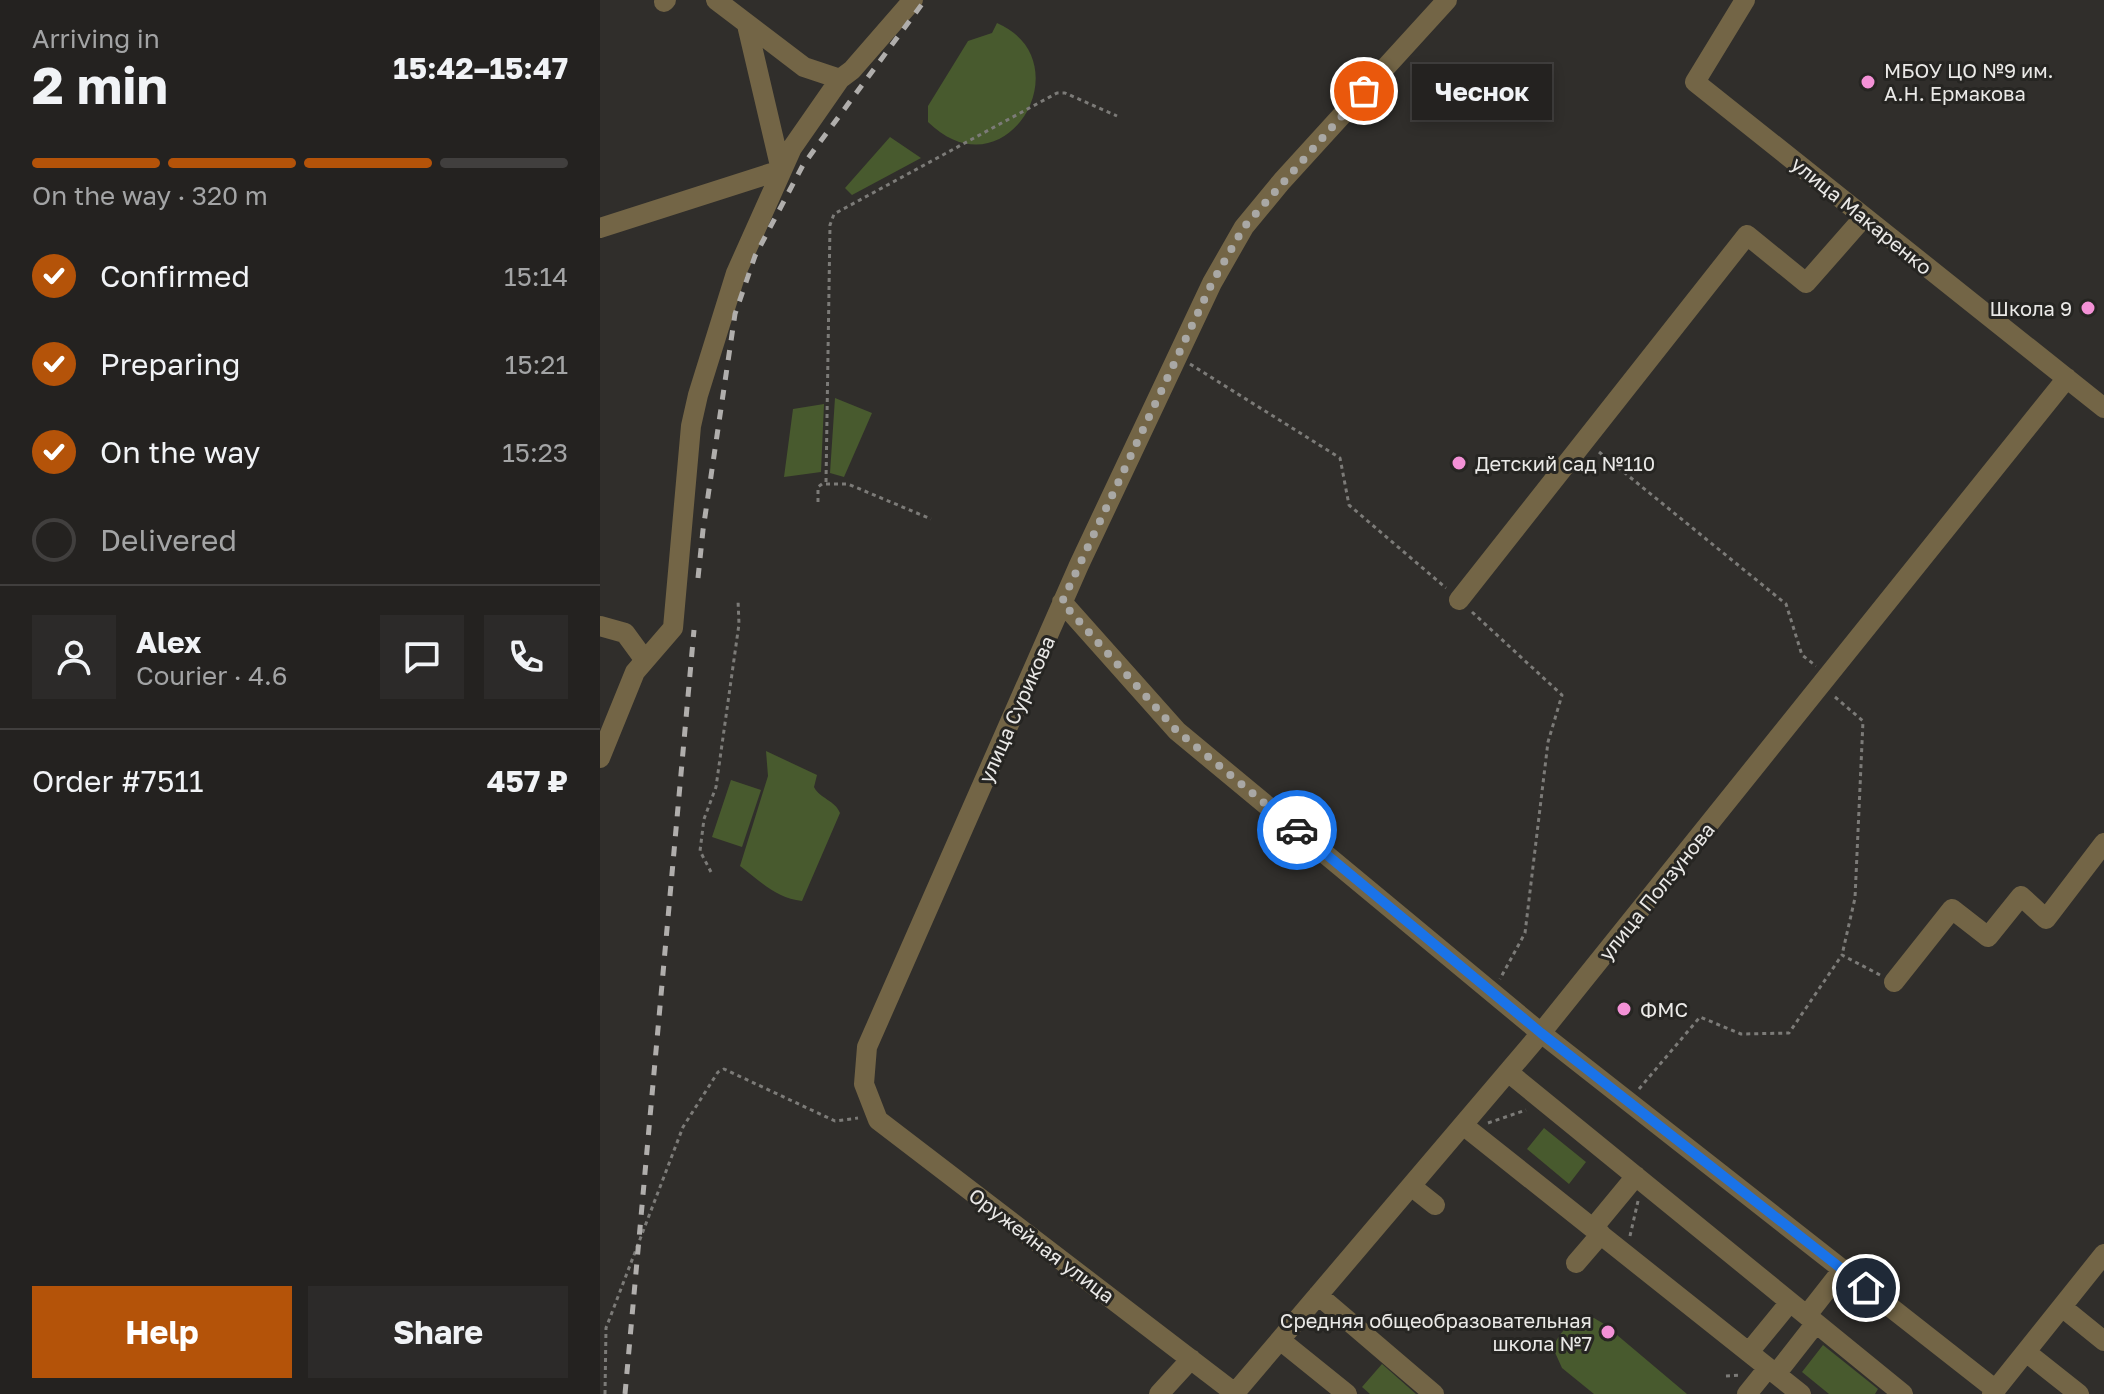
<!DOCTYPE html>
<html lang="en">
<head>
<meta charset="utf-8">
<style>
  :root { --surface:#242220; --page:#2c2a29; --text:#f1f3f6; --muted:#a3a4a5; --line:#413f3e; --accent:#b45309 }
  body { margin:0; font-family:"Golos Text",sans-serif; background:var(--page); color:var(--text); height:100vh; display:flex; flex-direction:column; font-size:30px; white-space:nowrap }
  * { box-sizing:border-box; margin:0 }
  p { font-size:26px; color:var(--muted) }
  .icon { flex:none; width:44px; height:44px; fill:none; stroke:currentColor; stroke-width:2; stroke-linecap:round; stroke-linejoin:round }
  .map { position:relative; flex:1; overflow:hidden }
  .side { display:flex; flex-direction:column; background:var(--surface); width:600px }
  .side>* { flex:none }
  .pin { position:absolute; display:grid; place-items:center; width:68px; height:68px; color:#fff; margin:-34px; border:4px solid #fff; border-radius:50%; box-shadow:0 2px 8px #0007 }
  .courier { position:absolute; display:grid; place-items:center; width:80px; height:80px; margin:-40px; border:6px solid #1a73e8; border-radius:50%; background:#fff; color:#222; box-shadow:0 2px 10px #0007 }
  .bubble { position:absolute; height:56px; border-radius:0px; background:var(--surface); box-shadow:0 4px 12px #0003,0 0 0 2px var(--line); font-size:26px; font-weight:700; line-height:56px; text-align:center }
  .headline em { font-style:normal; font-weight:700 }
  .headline div { display:flex; flex-direction:column-reverse }
  .headline { display:flex; align-items:center; justify-content:space-between; height:136px; padding:0 32px }
  h1 { font-size:52px; font-weight:700; line-height:60px }
  .bar { display:grid; grid-template-columns:repeat(4,1fr); gap:12px 8px; align-content:center; height:96px; padding:0 32px }
  .bar i { height:10px; border-radius:6px; background:var(--line) }
  .bar .selected { background:var(--accent) }
  .bar p { grid-column:span 4 }
  .line { display:flex; align-items:center; gap:20px; padding:0 32px; border-top:2px solid var(--line) }
  .line div { flex:1 }
  .round { display:grid; place-items:center; flex:none; width:84px; height:84px; border-radius:0px; background:var(--page) }
  ol { padding:0 32px; list-style:none }
  li { display:flex; align-items:center; gap:24px; height:88px }
  li p { margin-inline-start:auto }
  li .icon { padding:8px; border-radius:50%; background:var(--accent); color:#fff; stroke-width:4 }
  li:last-child { color:var(--muted) }
  li i { width:44px; height:44px; border:4px solid var(--line); border-radius:50% }
  .cta { display:flex; gap:16px; margin-top:auto; padding:16px 32px }
  .cta a { flex:1; height:92px; border-radius:0px; background:var(--accent); color:#fff; font-size:32px; font-weight:700; line-height:92px; text-align:center }
  .cta a+a { background:var(--page); color:var(--text) }
  main { display:flex; flex:1; min-height:0 }
  .map>svg:first-child { display:block }
</style>
</head>
<body>
<main>
<section class="side">
<div class="headline"><div><h1>2 min</h1><p>Arriving in</p></div><em>15:42–15:47</em></div>
<div class="bar"><i class="selected"></i><i class="selected"></i><i class="selected"></i><i></i><p>On the way · 320 m</p></div>
<ol>
<li><svg class="icon" aria-label="check" viewBox="0 0 24 24"><path d="M5 12l5 5 9-10"/></svg>Confirmed<p>15:14</p></li>
<li><svg class="icon" aria-label="check" viewBox="0 0 24 24"><path d="M5 12l5 5 9-10"/></svg>Preparing<p>15:21</p></li>
<li><svg class="icon" aria-label="check" viewBox="0 0 24 24"><path d="M5 12l5 5 9-10"/></svg>On the way<p>15:23</p></li>
<li><i></i>Delivered</li>
</ol>
<div class="line" style="height:144px"><a class="round"><svg class="icon" aria-label="person" viewBox="0 0 24 24"><circle cx="12" cy="8" r="4"/><path d="M4 21q1-7 8-7t8 7"/></svg></a><div><b>Alex</b><p>Courier · 4.6</p></div><a class="round"><svg class="icon" aria-label="chat" viewBox="0 0 24 24"><path d="M4 5h16v11H9l-5 4z"/></svg></a><a class="round"><svg class="icon" aria-label="phone" viewBox="0 0 24 24"><path d="M5 4h4l2 5-3 2q2 4 5 5l2-3 5 2v4C11 20 4 13 5 4z"/></svg></a></div>
<div class="line" style="height:104px"><div>Order #7511</div><b>457 ₽</b></div>
<div class="cta"><a>Help</a><a>Share</a></div>
</section>
<div class="map">
<svg width="1504" height="1394" viewBox="0 0 1504 1394">
  <rect width="100%" height="100%" fill="#302e2b"/>
  <path fill="#485a2e" d="M397,23c88,38 9,175 -69,99v-16l40,-65 24,-8z
    M290,137l31,21 -69,37 -7,-7z
    M235,398l37,15 -28,64 -14,-4z
    M224,404l-3,68 -37,5 9,-68z
    M166,751l51,24 -3,12c6,12 21,13 26,26l-38,88c-26,-3 -42,-20 -62,-35l28,-90z
    M131,780l30,10 -19,57 -30,-10z
    M944,1128l42,34 -17,22 -42,-35z
    M983,1317l11,1 10,6 83,70h-93l-32,-26 -9,-20c6,-15 15,-25 30,-31z
    M1223,1345l55,44 -3,5h-46l-27,-22z
    M782,1364l34,30h-46l-8,-7z"/>
  <g fill="none" stroke-linecap="round" stroke-linejoin="round">
    <path stroke="#7c7b78" stroke-width="3" stroke-dasharray="4 4" stroke-linecap="butt" d="M590,364l150,94 9,47 97,83
      M999,452l187,152 16,51 14,11
      M226,482l4,-257 4,-11 223,-121h8l52,23
      M218,502v-15l4,-3h26l83,35
      M872,612l90,83 -14,47 -23,191 -25,46
      M1235,697l28,24 -8,177 -13,57
      M111,872l-11,-21 4,-32 12,-32 23,-163 -1,-24
      M1039,1089l61,-72 41,17 48,-1 53,-78 38,20
      M888,1123l38,-13
      M1030,1236l8,-35
      M1126,1376l14,-1
      M5,1394l1,-66 77,-201 35,-55 6,-3 111,52 23,-3"/>
    <path stroke="#736546" stroke-width="20" d="M116,0l88,67 36,12
      M1145,0l-50,82 409,326
      M64,2l2,-2
      M0,228l181,-58 -34,-145
      M859,600l288,-365 59,48 58,-66
      M462,602l115,129 364,302 455,357
      M0,626l25,7 19,26
      M0,758l35,-86 38,-44 18,-202 7,-31 38,-122 56,-125 48,-69 12,-9 61,-70
      M1294,982l58,-73 36,28 33,-41 25,23 58,-76
      M908,1072l395,322
      M863,1125l338,269
      M811,1186l24,19
      M993,1228l43,-52
      M976,1263l25,-29
      M718,1295l116,99
      M1462,1307l42,34
      M1207,1315l36,-46
      M680,1340l67,54
      M1149,1352l41,-50
      M1426,1352l53,42
      M1176,1374l40,-51
      M559,1394l32,-35
      M634,1394l307,-361 526,-655
      M636,1394l-358,-274 -14,-36 3,-37 212,-482 133,-282 32,-56 38,-46 165,-181
      M1147,1394l21,-26
      M1392,1394l112,-140"/>
    <path stroke="#b0aeac" stroke-width="5" stroke-dasharray="10 10" stroke-linecap="butt" d="M98,578l5,-48 32,-216 20,-58 48,-91 122,-165
      M25,1394l69,-764"/>
  </g>
  <g fill="none" stroke-linecap="round" stroke-linejoin="round">
    <path stroke="#a9a8a5" stroke-width="8" stroke-dasharray="0 14.4" d="M697,830l-120,-99 -115,-129 150,-319 32,-56 120,-136"/>
    <path stroke="#1a73e8" stroke-width="10" d="M697,830l244,203 325,255"/>
  </g>
  <g fill="#f391d6" stroke="#262522" stroke-width="3">
    <circle cx="1268" cy="82" r="8"/>
    <circle cx="1488" cy="308" r="8"/>
    <circle cx="859" cy="463" r="8"/>
    <circle cx="1024" cy="1009" r="8"/>
    <circle cx="1008" cy="1332" r="8"/>
  </g>
  <g text-anchor="middle" dominant-baseline="central" stroke-width="6" stroke-linejoin="round" paint-order="stroke">
    <g font-size="20" fill="#eae9e7" stroke="#262522" text-anchor="start">
      <text x="1284" y="70">МБОУ ЦО №9 им.<tspan x="1284" dy="23">А.Н. Ермакова</tspan></text>
      <text x="1472" y="308" text-anchor="end">Школа 9</text>
      <text x="875" y="463">Детский сад №110</text>
      <text x="1040" y="1009">ФМС</text>
      <text x="992" y="1320" text-anchor="end">Средняя общеобразовательная<tspan x="992" dy="23">школа №7</tspan></text>
    </g>
    <g font-size="20" fill="#eae9e7" stroke="#262522">
      <text transform="translate(1262 215) rotate(39)">улица Макаренко</text>
      <text transform="translate(416 709) rotate(-66)">улица Сурикова</text>
      <text transform="translate(1056 891) rotate(-51)">улица Ползунова</text>
      <text transform="translate(442 1245) rotate(37)">Оружейная улица</text>
    </g>
  </g>
</svg>
<div class="pin" style="left:764px;top:91px;background:#ea580c"><svg class="icon" aria-label="bag" viewBox="0 0 24 24"><path d="M5 8h14l-1 12H6zM9 8a3 3 0 0 1 6 0"/></svg></div>
<div class="pin" style="left:1266px;top:1288px;background:#1f2937"><svg class="icon" aria-label="home" viewBox="0 0 24 24"><path d="M3 11l9-7 9 7M6 9v11h12V9"/></svg></div>
<div class="courier" style="left:697px;top:830px"><svg class="icon" aria-label="car" viewBox="0 0 24 24"><path d="M5 17H2v-5l4-1 3-4h7l3 4 3 1v5h-3M9 17h6M6 11h13"/><circle cx="7" cy="17" r="2"/><circle cx="17" cy="17" r="2"/></svg></div>
<div class="bubble" style="left:812px;top:64px;width:140px">Чеснок</div>
</div>
</main>
</body>
</html>
